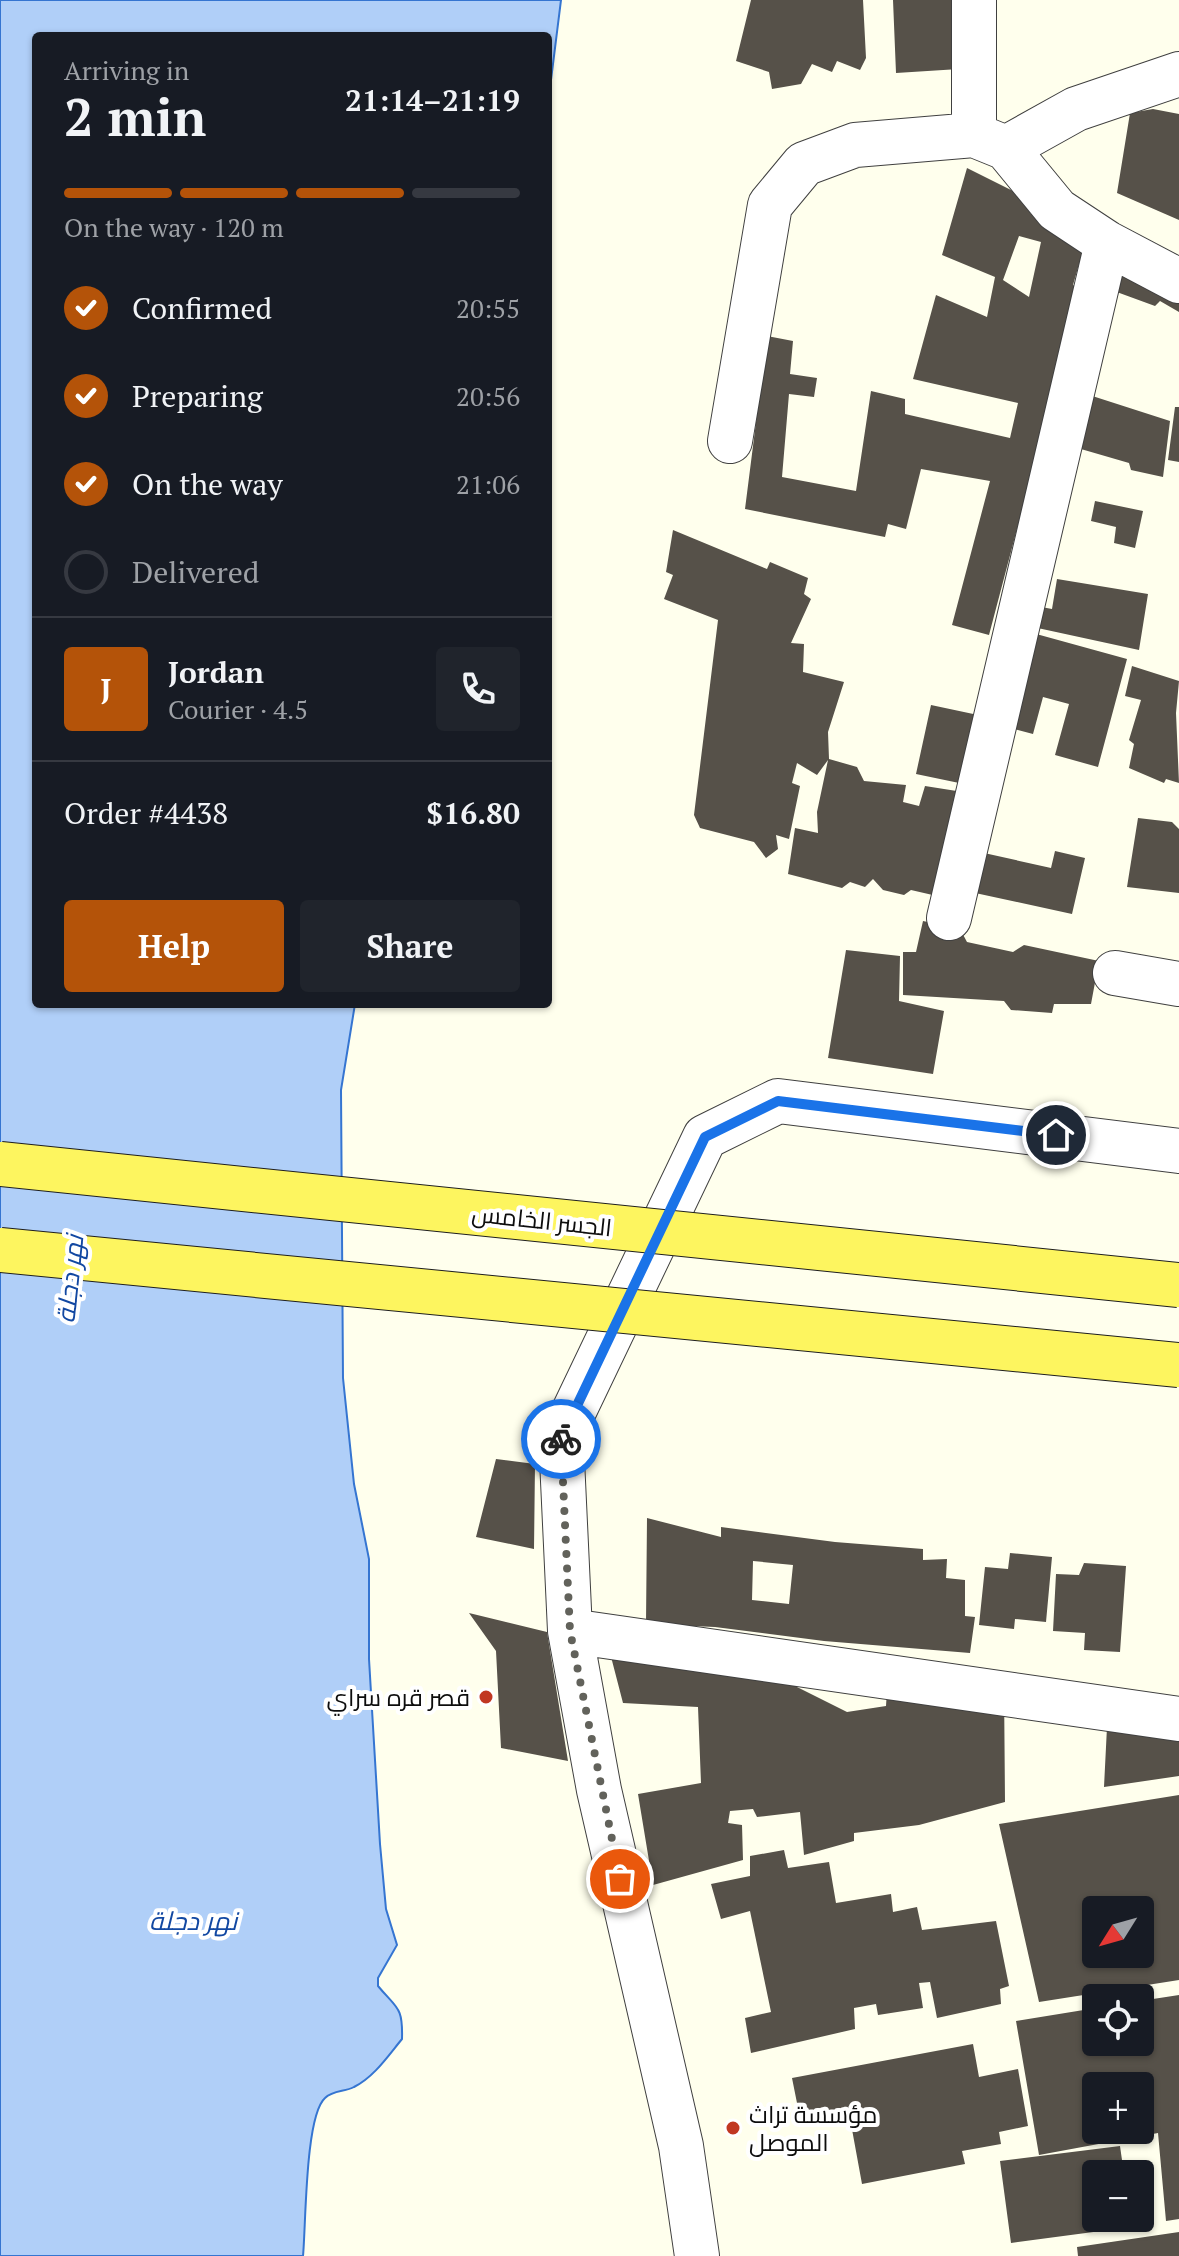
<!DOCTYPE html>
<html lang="en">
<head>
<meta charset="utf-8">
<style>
  :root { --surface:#171b24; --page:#20242c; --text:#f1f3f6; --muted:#9ea1a6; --line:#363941; --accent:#b45309 }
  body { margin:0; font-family:"PT Serif",Cairo,serif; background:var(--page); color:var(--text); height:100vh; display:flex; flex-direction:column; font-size:30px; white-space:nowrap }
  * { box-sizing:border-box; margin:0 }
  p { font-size:26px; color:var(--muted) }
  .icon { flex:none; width:44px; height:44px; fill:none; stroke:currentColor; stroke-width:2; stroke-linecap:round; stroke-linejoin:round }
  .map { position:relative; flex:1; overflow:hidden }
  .sheet { position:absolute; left:32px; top:32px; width:520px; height:976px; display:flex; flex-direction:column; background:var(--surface); border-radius:8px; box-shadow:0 2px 6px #0004 }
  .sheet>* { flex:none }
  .needle { width:52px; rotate:233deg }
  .controls { position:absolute; left:1082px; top:1896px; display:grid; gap:16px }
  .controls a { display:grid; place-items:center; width:72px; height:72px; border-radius:8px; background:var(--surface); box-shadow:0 2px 6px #0004; font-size:40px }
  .pin { position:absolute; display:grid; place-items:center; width:68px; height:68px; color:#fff; margin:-34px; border:4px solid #fff; border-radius:50%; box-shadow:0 2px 8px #0007 }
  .courier { position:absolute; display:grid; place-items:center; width:80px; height:80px; margin:-40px; border:6px solid #1a73e8; border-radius:50%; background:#fff; color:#222; box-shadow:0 2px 10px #0007 }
  .head em { font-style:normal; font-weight:800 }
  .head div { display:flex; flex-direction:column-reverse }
  .head { display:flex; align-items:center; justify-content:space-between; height:136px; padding:0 32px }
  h1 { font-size:52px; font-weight:800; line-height:60px }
  .bar { display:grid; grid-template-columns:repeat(4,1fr); gap:12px 8px; align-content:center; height:96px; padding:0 32px }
  .bar i { height:10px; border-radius:6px; background:var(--line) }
  .bar .on { background:var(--accent) }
  .bar p { grid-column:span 4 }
  .line { display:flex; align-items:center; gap:20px; padding:0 32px; border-top:2px solid var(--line) }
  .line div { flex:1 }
  .round { display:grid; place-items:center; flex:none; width:84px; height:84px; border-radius:8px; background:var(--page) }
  ol { padding:0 32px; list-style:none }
  li { display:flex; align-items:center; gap:24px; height:88px }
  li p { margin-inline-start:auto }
  li .icon { padding:8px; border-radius:50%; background:var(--accent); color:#fff; stroke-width:4 }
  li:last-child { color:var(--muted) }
  li i { width:44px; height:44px; border:4px solid var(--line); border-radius:50% }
  .action { display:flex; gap:16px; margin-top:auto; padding:16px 32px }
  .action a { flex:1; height:92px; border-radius:8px; background:var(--accent); color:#fff; font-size:32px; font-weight:800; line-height:92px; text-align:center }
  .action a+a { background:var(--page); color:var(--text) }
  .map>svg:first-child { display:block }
</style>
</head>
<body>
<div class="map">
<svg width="1179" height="2256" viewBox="0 0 1179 2256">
  <rect width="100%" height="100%" fill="#ffffed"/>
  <path fill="#b0cff8" stroke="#3575d1" stroke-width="2" d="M0,0h561l-13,104v-68h-512v968h319l-14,86 2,288 11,106 15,75v100l11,185 6,65 11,36 -19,33v8c19,23 25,20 24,53 -14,17 -28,38 -48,48 -9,5 -21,3 -29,11 -20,18 -19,127 -22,158h-303z"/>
  <path fill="#565149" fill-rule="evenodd" d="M751,0h112l3,58 -6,12 -23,-9 -5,11 -20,-8 -11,20 -29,5 -3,-17 -33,-11z
    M893,0h62l4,69 -63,4z
    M1153,109l26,5v106l-62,-27 13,-80z
    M967,168l68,34 -5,11 56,27 -13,45 7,5 -91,345 -37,-10 38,-144 -69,-12 -15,60 -18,-5 -3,13 -140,-28 22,-173 26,5 -3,33 27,4 -3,19 -25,-3 -7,83 74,14 15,-100 34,8v15l105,24 8,-35 -105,-24 23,-84 51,22 8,-40 -53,-22zM1019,236l22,6 -12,55 -26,-17z
    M1123,260l56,25v27l-19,-11 -5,5 -41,-15z
    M1083,393l87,28 -7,56 -32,-7 -2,-7 -55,-16z
    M1175,407h4v55l-11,-2z
    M1095,501l48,10 -8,37 -21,-5 2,-16 -25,-6z
    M673,530l94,39 3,-7 38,16 -4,16 7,5 -20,44 13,1 -1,28 41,10 -16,50 1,27 28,8 7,14 42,4 -3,17 16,4 6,-20 38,6 -26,104 -26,-6 -7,5 -21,-5 -10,-11 -8,8 -15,-5 -8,6 -54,-14 7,-46 23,5 -1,-21 11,-52 -11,15 -20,-12 -5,20 8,3 -11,53 -13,-4 2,14 -12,9 -12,-16 -54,-14 -6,-13 24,-195 -54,-21 9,-24 -7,-3z
    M1057,579l91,15 -9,56 -106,-23 3,-21 16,3z
    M1029,632l98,27 -29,108 -43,-12 14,-51 -26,-7 -10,37 -30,-8z
    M1132,666l47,15 -3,32 3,70 -13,-4 -2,4 -35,-15 5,-24 -5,-4 12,-40 -16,-4z
    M931,705l47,10 -14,69 -48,-10z
    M1138,818l34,4 7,7v64l-52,-6z
    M975,851l76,17 4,-17 30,7 -13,56 -106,-23z
    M923,921l37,8 7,13 46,10 11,-7 75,16 -8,43h-37l-2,9 -41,-3 -7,-9 -101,-6v-43h13z
    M846,950l54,6 -1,45 45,10 -11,63 -105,-16z
    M496,1459l39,5 -1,85 -58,-12z
    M647,1518l74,19v-10l114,15 88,7v11l24,-1 -1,19 19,2v36l10,1 -5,36 -146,-12 -109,-14 -69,-3zM753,1561l40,4 -4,39 -37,-4z
    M1010,1553l42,4 -6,65 -31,-3 -1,10 -35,-4 6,-58 23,2z
    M1084,1563l42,3 -6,86 -36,-2 1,-17 -32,-2 3,-57 23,1z
    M469,1613l78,19 21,129 -67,-13 -5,-97z
    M609,1649l183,19 5,19 50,25 39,-6 2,-32 116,10 1,118 -86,23 -65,8v8l-50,14 -4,-43 -43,5 -4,-8 -23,2 -2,12 14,2 1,35 -90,25 -15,-91 63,-11 -3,-76 -75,-4z
    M1179,1702v74l-75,11 4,-80z
    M1179,1795v185l-140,22 -40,-178zM1096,1910h44v44h-44z
    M784,1850l4,18 41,-6 7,41 55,-9 2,18 24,-5 5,23 74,-9 13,65 -9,3 1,15 -64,14 -7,-36 -11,1 4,25 -45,7 -2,-11 -22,4 1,21 -104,24 -6,-35 26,-6 -21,-101 -29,8 -10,-35 39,-8v-20z
    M1179,1995v224l-13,2 -8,-88 -119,22 -23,-134 80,-13v34h44v-41zM1096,2086h44v44h-44z
    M973,2044l6,33 39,-8 10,57 -29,6 2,12 -39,7 3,13 -103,20 -13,-71 -48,10 -9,-45z
    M1120,2146l4,28h-28v44h34l1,9 -120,16 -11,-82z
    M1179,2232v24h-101l-1,-9z"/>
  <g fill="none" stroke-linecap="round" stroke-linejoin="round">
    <defs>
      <path id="minor" d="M974,135v-135
        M1006,148l70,-39 103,-35
        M730,441l40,-236 34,-41 51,-19 119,-10 32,13 51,62 50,33 72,38
        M949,918l158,-675
        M1115,973l64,11
        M570,1631l609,88
        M697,2256l-16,-110 -82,-356 -29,-159 -9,-193 144,-301 73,-36 401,50"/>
    </defs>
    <use href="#minor" stroke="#404040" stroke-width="46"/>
    <use href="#minor" stroke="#fff" stroke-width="44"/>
    <defs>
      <path id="major-bridge" d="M0,1164l1179,121
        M0,1250l1179,115"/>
    </defs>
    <use href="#major-bridge" stroke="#1e1e1e" stroke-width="46" stroke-linecap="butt"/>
    <use href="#major-bridge" stroke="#fdf55f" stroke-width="44"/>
  </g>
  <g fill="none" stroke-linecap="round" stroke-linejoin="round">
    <path stroke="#62625b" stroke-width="8" stroke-dasharray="0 14.4" d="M561,1439l9,192 50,248"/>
    <path stroke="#1a73e8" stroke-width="10" d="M561,1439l144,-302 73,-36 278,34"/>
  </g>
  <g fill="#c13821" stroke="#fff" stroke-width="3">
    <circle cx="486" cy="1697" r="8"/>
    <circle cx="733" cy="2128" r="8"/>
  </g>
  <g text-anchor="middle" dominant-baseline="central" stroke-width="8" stroke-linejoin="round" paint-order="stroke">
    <g font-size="24" fill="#0d0d0d" stroke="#fff">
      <text transform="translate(542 1220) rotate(6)">الجسر الخامس</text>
    </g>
    <g font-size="24" fill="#0d0d0d" stroke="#fff" text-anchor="end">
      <text x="470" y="1697">قصر قره سراي</text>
      <text x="749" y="2114" text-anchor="start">مؤسسة تراث<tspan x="749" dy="28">الموصل</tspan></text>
    </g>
    <g font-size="26" font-style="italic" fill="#1248a2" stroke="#fff">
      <text transform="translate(69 1279) rotate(-84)">نهر دجلة</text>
      <text x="193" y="1920">نهر دجلة</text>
    </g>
  </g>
</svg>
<div class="controls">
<a><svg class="needle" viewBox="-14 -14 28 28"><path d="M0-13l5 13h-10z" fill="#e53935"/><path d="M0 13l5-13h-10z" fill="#9ea1a6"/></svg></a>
<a><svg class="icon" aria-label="locate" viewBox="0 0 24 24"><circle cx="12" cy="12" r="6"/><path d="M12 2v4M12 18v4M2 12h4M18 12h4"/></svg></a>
<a>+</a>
<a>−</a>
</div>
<div class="pin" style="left:620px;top:1879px;background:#ea580c"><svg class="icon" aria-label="bag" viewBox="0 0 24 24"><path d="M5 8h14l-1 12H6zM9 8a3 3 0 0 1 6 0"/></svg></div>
<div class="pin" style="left:1056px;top:1135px;background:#1f2937"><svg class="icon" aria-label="home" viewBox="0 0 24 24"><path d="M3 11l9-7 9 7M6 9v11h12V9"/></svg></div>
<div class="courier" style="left:561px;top:1439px"><svg class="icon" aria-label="bike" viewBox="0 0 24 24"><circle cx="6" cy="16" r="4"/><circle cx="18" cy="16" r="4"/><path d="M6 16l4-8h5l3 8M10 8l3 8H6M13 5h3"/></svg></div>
<section class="sheet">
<div class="head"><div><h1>2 min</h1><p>Arriving in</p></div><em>21:14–21:19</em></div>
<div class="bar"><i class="on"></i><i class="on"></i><i class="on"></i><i></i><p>On the way · 120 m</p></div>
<ol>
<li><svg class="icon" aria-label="check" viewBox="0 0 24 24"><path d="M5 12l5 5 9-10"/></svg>Confirmed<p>20:55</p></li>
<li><svg class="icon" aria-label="check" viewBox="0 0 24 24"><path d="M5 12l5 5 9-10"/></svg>Preparing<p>20:56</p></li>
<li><svg class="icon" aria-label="check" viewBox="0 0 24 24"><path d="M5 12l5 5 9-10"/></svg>On the way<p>21:06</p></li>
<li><i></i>Delivered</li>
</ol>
<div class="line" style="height:144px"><b class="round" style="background:var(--accent);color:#fff">J</b><div><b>Jordan</b><p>Courier · 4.5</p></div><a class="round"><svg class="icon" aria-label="phone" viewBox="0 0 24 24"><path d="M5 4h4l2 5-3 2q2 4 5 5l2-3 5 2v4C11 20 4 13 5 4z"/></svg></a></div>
<div class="line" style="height:104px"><div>Order #4438</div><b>$16.80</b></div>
<div class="action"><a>Help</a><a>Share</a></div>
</section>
</div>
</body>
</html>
